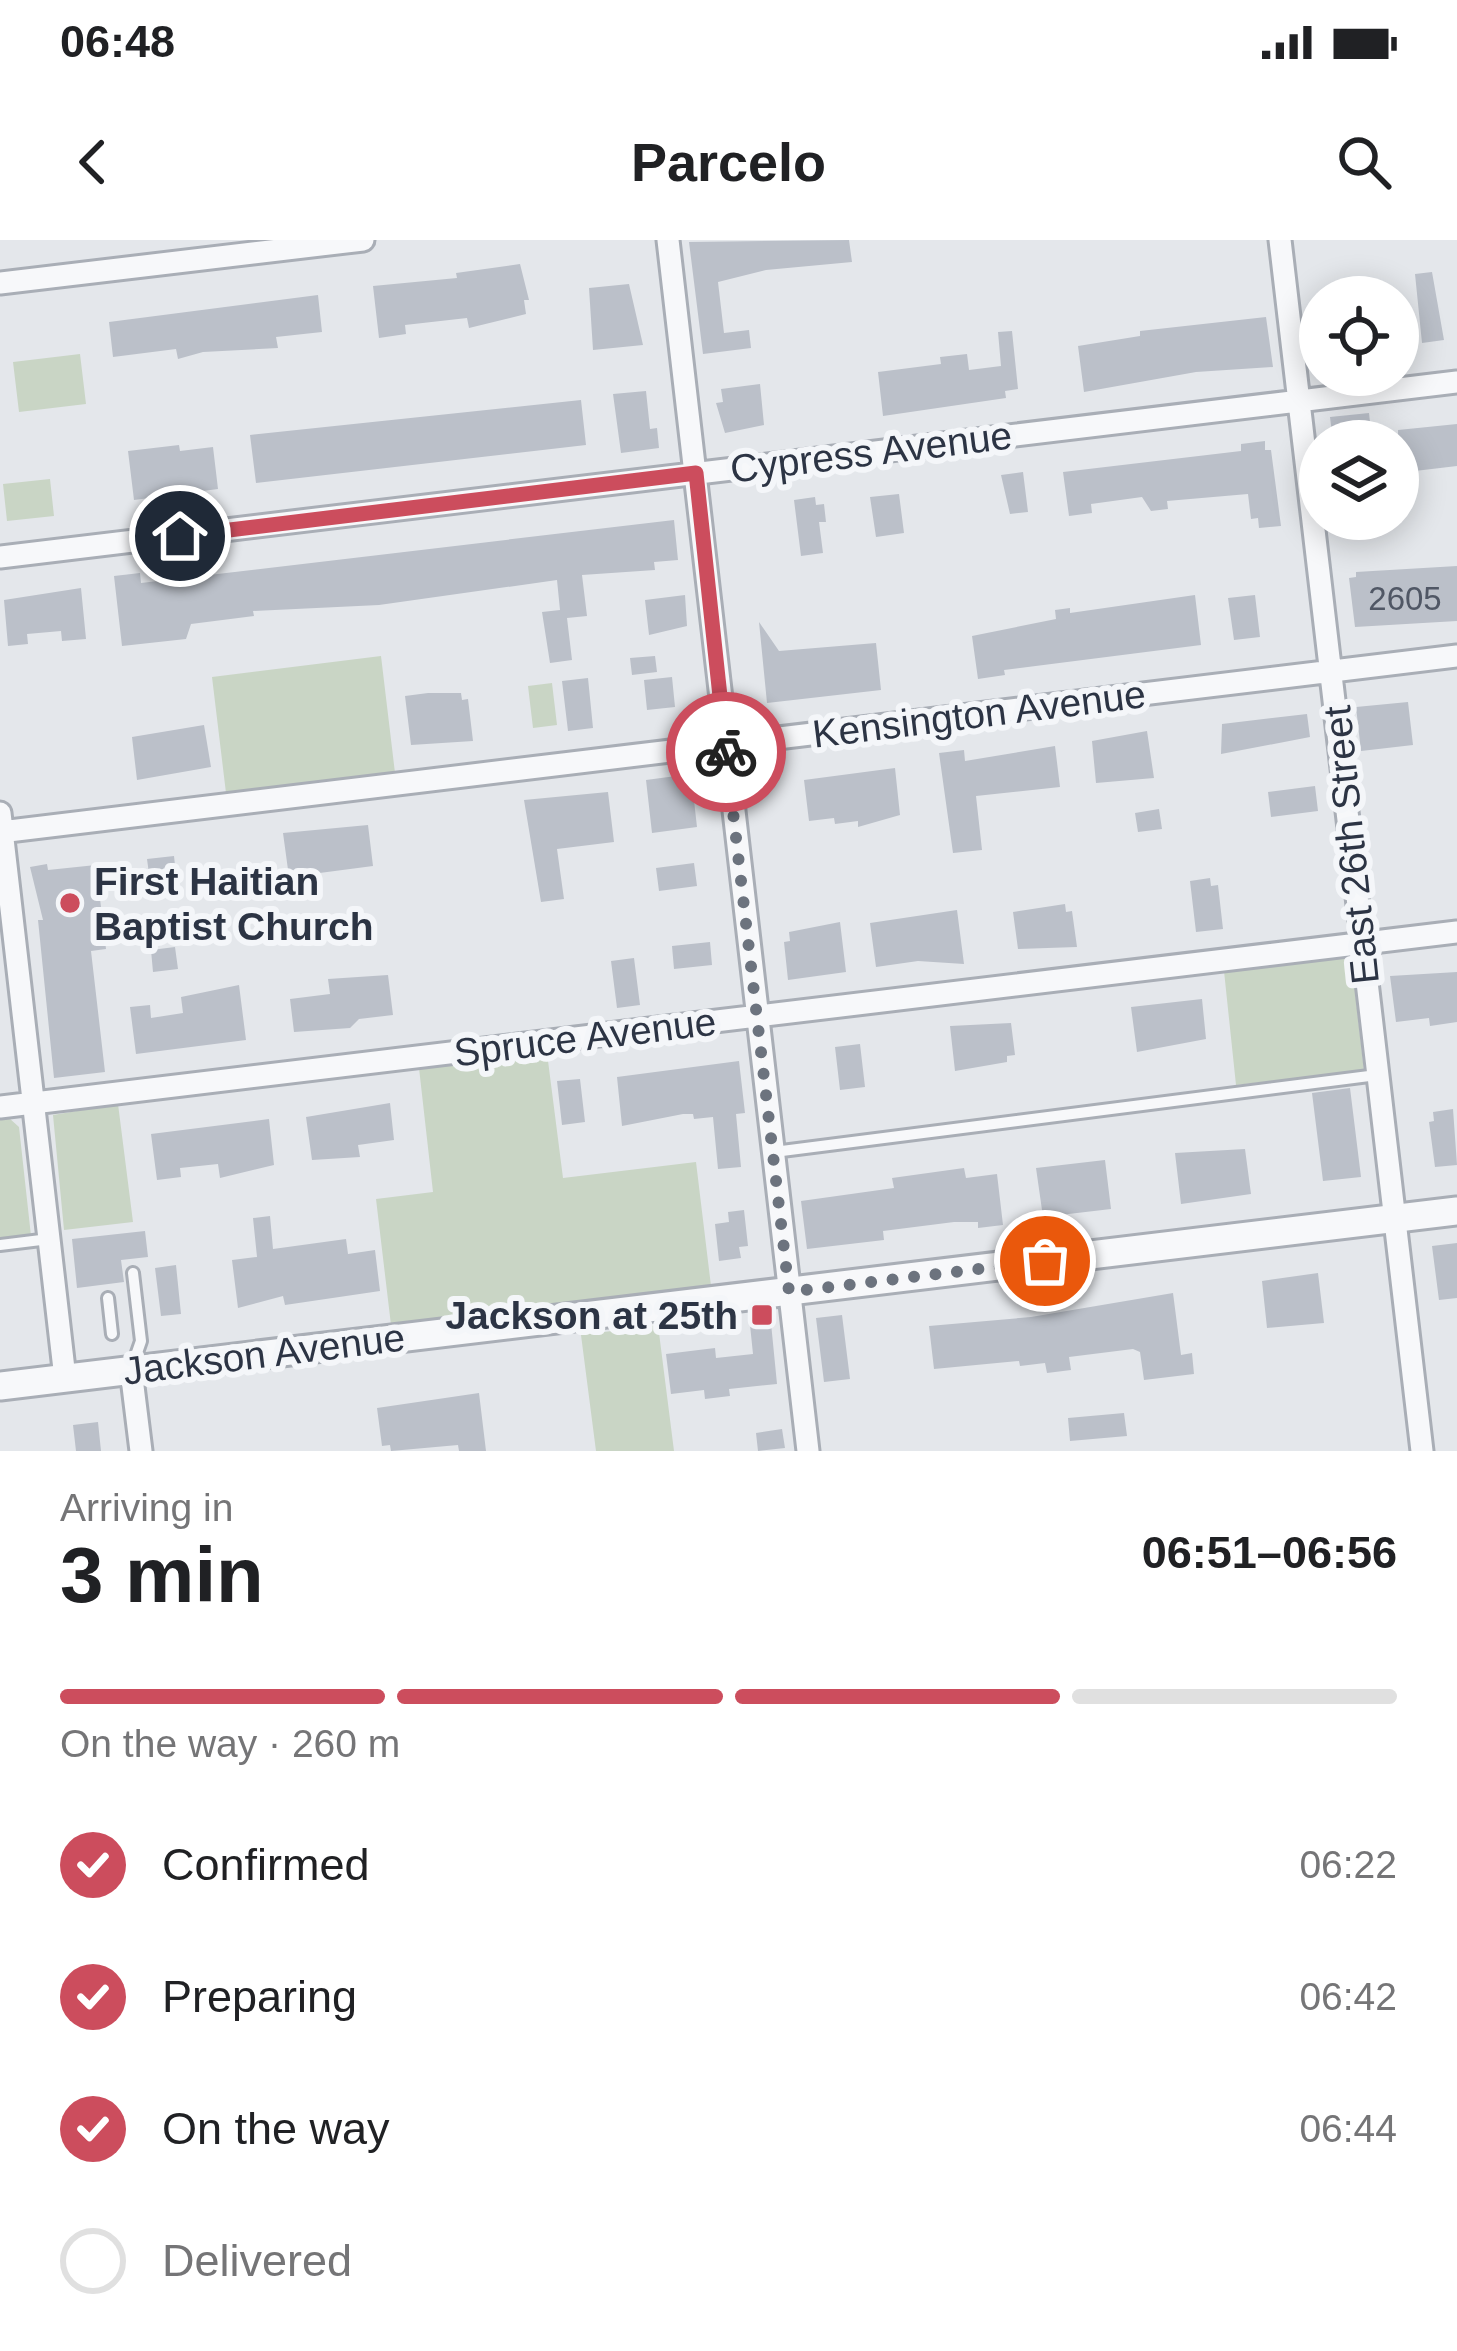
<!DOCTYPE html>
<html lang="en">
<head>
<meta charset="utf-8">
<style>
  :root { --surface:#fff; --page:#f2f2f2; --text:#202124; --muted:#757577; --line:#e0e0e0; --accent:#cc4d5d }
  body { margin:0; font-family:Helvetica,sans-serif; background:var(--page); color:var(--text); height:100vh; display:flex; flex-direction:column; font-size:45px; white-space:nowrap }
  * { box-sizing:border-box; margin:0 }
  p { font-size:39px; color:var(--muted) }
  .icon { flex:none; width:66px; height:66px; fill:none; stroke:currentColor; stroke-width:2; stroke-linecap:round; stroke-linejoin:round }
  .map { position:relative; height:1211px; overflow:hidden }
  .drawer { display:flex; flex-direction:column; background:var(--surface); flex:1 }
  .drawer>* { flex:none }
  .tools { position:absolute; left:1299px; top:36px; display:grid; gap:24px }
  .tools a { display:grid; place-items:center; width:120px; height:120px; border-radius:50%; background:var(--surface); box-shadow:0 6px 30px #0003; font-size:60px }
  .pin { position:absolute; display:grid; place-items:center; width:102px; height:102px; color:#fff; margin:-51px; border:6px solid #fff; border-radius:50%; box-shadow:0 3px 12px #0007 }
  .courier { position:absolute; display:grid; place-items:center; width:120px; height:120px; margin:-60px; border:9px solid #cc4d5d; border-radius:50%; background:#fff; color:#222; box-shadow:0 3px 15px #0007 }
  .summary em { font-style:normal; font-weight:700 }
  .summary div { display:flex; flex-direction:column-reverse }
  .summary { display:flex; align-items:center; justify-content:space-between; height:204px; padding:0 60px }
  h1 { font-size:78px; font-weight:700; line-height:90px }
  .bar { display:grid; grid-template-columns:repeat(4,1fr); gap:18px 12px; align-content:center; height:144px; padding:0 60px }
  .bar i { height:15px; border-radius:9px; background:var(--line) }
  .bar .selected { background:var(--accent) }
  .bar p { grid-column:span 4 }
  ol { padding:0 60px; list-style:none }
  li { display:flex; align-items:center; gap:36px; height:132px }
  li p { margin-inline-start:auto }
  li .icon { padding:12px; border-radius:50%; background:var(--accent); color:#fff; stroke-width:4 }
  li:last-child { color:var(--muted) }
  li i { width:66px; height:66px; border:6px solid var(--line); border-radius:50% }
  .status { display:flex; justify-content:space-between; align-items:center; height:84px; padding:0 60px; background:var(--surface); direction:ltr }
  .status svg { height:33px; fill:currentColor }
  header { display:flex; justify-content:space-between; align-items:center; height:156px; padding:0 60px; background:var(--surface); font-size:54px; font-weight:700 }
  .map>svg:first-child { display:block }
</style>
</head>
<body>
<div class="status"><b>06:48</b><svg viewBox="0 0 49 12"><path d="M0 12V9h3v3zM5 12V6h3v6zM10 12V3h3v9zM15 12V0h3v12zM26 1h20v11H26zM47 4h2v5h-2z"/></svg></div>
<header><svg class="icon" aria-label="back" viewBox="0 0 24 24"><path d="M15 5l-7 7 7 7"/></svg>Parcelo<svg class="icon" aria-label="search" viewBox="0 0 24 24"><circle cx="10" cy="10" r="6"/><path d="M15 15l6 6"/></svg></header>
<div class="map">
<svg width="1457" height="1211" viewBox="0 0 1457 1211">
  <rect width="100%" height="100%" fill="#e4e7eb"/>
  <path fill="#c9d5c5" d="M80,114l6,50 -67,8 -6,-50z
    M50,239l4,37 -47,5 -4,-37z
    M381,416l14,117 -169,20 -14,-116z
    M552,443l5,42 -24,3 -5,-42z
    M1344,718l8,6 12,107 -128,14 -12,-114z
    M547,813l16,125 133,-16 15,124 -320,39 -15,-126 57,-7 -14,-124z
    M118,864l15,118 -69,8 -11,-115z
    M9,878l10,9 12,109 -31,3v-120z
    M658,1085l16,126h-78l-15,-116z"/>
  <path fill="#bbc0c9" d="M849,0l3,22 -86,8 -48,12 6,51 25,-3 2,18 -48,6 -14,-112z
    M520,24l9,36h-5l2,14 -57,14 -2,-10 -62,7 1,9 -27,4 -6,-52 84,-8 -1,-5z
    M1432,32l12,68 -22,3 -7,-69z
    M629,44l14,61 -50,5 -4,-62z
    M318,55l4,37 -46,5 2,11 -75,4 -25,7 -2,-10 -63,8 -4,-35z
    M1266,77l7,50 -77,5 -112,20 -6,-46 62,-10v-5z
    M1012,91l6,58 -13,2 1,7 -123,18 -5,-44 63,-8 -1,-7 27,-3 2,16 32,-4 -3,-34z
    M760,144l4,41 -39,8 -9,-30 7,-1 -2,-13z
    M646,151l4,38 7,-1 2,20 -38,5 -8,-59z
    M581,160l5,45 -330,38 -6,-48z
    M1369,173l3,28h-39l-3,-24z
    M1457,184v42l-59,7v-43z
    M1265,201v9h6l10,76 -22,2 -1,-10 -7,1 -3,-25 -81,7 1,8 -17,2 -9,-14 -51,7 1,9 -23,3 -6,-44 178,-21v-7z
    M179,205l1,6 33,-4 5,42 -84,11 -6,-49z
    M1023,232l5,40 -18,2 -9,-39z
    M899,254l5,39 -28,4 -6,-40z
    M815,257l1,8 8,-1 2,18h-7l4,31 -22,3 -7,-56z
    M674,280l4,40 -24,2 1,8 -73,5 5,41 -20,2 5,42 -22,3 -8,-51 18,-2 -3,-30 -178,25 -126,6 1,5 -63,8 -5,15 -64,7 -8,-70 26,-3 1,10z
    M1457,326v55l-102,6 -6,-49 7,-1v-5z
    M81,348l5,51 -24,2 -1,-10 -34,3 1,10 -20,2 -4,-46z
    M685,355l2,31 -38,9 -4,-35z
    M1195,355l6,50 -197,25 1,5 -27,4 -6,-43 84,-17 -1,-9 15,-2v5z
    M1255,355l5,42 -26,3 -6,-42z
    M759,382l20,29 97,-8 5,47 -114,13z
    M655,416l2,16 -25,3 -2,-17z
    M672,437l3,30 -28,3 -3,-30z
    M588,438l5,50 -25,3 -6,-50z
    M428,453h33l1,7 6,-1 5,42 -62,4 -6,-49z
    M1408,462l5,43 -52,6 -5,-44z
    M1307,474l3,23 -89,17 1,-30z
    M204,485l7,42 -74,13 -5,-43z
    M1147,491l7,47 -58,5 -4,-42z
    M1055,506l5,41 -84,9 6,54 -29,3 -14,-100 25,-3 1,11z
    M895,528l5,47 -42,12v-6l-23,3 -1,-6 -25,3 -5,-41z
    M691,534l6,53 -45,6 -6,-53z
    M1315,546l3,25 -47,6 -3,-25z
    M608,552l6,50 -57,7 7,50 -23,3 -17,-102z
    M1159,569l3,20 -24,3 -3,-19z
    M368,585l5,41 -84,11 -6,-44z
    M174,616l4,37 -26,3 -5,-37z
    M694,623l3,23 -38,5 -3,-23z
    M47,624l1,6 48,-5 10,84 -15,2 14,121 -51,6 -16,-158h5l-13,-53z
    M1210,638l1,8 7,-1 5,44 -27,3 -6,-51z
    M1065,664l1,8 6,-1 5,36 -59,2 -5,-37z
    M957,670l7,54 -46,-3 -42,6 -6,-44z
    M840,682l6,50 -58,8 -4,-38 6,-1 -1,-9z
    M710,702l2,23 -38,4 -2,-23z
    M175,707l3,22 -25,3 -2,-22z
    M634,718l6,47 -23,3 -6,-47z
    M1457,732v50l-27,4 -1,-8 -33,4 -6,-46z
    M388,735l5,40 -34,4 -9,9 -56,4 -4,-33 40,-5 -2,-15z
    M239,745l7,55 -110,14 -6,-47 20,-2 1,13 32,-5 -2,-16z
    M1202,759l4,40 -69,13 -6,-45z
    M1011,783l4,32 -8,1v6l-52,9 -5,-45z
    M860,804l5,43 -25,3 -5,-43z
    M739,821l6,52 -9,1 5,53 -23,2 -5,-52 -19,2 -1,-5h-10l-61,12 -5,-49z
    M580,839l5,43 -23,3 -5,-44z
    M1350,848l11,89 -38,4 -11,-88z
    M390,863l4,37 -36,5 2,12 -48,3 -6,-43z
    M1453,869l4,56 -22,2 -6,-45 5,-1 -1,-9z
    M269,879l5,46 -54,13 -2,-14 -38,4 1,9 -24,3 -6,-46z
    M1245,909l6,45 -70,10 -6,-51z
    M1105,920l6,49 -68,8 -7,-49z
    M964,928l2,10 31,-4 6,51 -25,3v-6h-24l-71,9 1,9 -77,9 -6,-48 93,-13 -2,-10z
    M744,970l4,36 -9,1 2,11 -22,3 -4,-37 14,-2 -1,-10z
    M270,976l3,33 73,-10 2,15 27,-4 5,41 -95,14 -2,-9 -45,12 -6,-48 25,-3 -4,-39z
    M145,991l3,26 -27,3 3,22 -47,6 -5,-49z
    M1457,1003v55l-18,2 -7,-54z
    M176,1025l5,49 -20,2 -6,-48z
    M1318,1033l6,50 -57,5 -5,-47z
    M1173,1053l8,62 11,-2 2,21 -50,6 -4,-28 -7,-3 -64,8 2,13 -24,3 -2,-10 -25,3 -1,-5 -85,8 -5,-43 102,-9z
    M842,1075l8,64 -26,3 -8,-64z
    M771,1083l6,61 -48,5 1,7 -25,3 -1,-9 -33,4 -5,-40 49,-6 1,10 37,-4 -3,-29z
    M479,1153l7,58h-27l-1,-6 -67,6 -1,-6 -8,1 -5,-38z
    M1124,1173l3,23 -57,5 -2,-23z
    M98,1182l3,29h-25l-3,-26z
    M782,1189l3,19 -27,3 -2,-18z"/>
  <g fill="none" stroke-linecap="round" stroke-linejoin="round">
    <defs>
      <path id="service" d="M774,912l603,-77
        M0,1005l49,-6
        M108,1058l4,36
        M132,1127l9,-26 -8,-68"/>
      <path id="minor" d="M668,0l140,1211
        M1280,0l142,1211
        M0,43l363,-43
        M0,317l1457,-175
        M0,573l65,565
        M0,592l1457,-176
        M0,867l1457,-175
        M131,1130l10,81"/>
      <path id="tertiary" d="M0,1146l1457,-175"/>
    </defs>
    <use href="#service" stroke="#a9aeb6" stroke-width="16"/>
    <use href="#minor" stroke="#a9aeb6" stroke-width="27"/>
    <use href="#tertiary" stroke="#a9aeb6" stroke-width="33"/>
    <use href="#service" stroke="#f7f8fa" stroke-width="10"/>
    <use href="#minor" stroke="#f7f8fa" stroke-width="21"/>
    <use href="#tertiary" stroke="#f7f8fa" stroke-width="27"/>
  </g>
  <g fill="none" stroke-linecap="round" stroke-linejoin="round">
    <path stroke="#6c737e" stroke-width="12" stroke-dasharray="0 21.6" d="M726,512l63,540 256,-31"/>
    <path stroke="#cc4d5d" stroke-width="15" d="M180,296l516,-63 30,279"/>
  </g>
  <g fill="#cc4d5d" stroke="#f4f6f9" stroke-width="4.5">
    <circle cx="70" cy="663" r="12"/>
    <rect x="750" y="1063" width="24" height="24" rx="6"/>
  </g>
  <g text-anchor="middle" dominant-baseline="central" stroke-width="12" stroke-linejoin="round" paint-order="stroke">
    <g font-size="33" fill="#505765">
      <text x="1405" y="358">2605</text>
    </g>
    <g font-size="39" fill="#2c3444" stroke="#f4f6f9">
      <text transform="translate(871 212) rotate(-7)">Cypress Avenue</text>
      <text transform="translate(979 474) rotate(-7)">Kensington Avenue</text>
      <text transform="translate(1351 605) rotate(-96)">East 26th Street</text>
      <text transform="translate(585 797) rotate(-7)">Spruce Avenue</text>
      <text transform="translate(264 1114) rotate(-7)">Jackson Avenue</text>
    </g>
    <g font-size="39" font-weight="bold" fill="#2c3444" stroke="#f4f6f9" text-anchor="start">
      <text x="94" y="641">First Haitian<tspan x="94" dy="45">Baptist Church</tspan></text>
      <text x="738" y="1075" text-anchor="end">Jackson at 25th</text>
    </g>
  </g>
</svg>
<div class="tools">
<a><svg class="icon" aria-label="locate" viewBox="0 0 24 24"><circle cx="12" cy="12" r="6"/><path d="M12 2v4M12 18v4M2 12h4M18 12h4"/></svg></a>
<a><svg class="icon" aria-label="layers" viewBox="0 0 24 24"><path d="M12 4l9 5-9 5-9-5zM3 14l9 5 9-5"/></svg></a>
</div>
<div class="pin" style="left:1045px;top:1021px;background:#ea580c"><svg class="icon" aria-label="bag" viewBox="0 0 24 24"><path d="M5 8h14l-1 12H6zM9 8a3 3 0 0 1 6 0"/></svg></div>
<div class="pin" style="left:180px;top:296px;background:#1f2937"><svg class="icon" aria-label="home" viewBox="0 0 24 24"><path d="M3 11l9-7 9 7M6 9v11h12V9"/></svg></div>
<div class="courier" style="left:726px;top:512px"><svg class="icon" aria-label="bike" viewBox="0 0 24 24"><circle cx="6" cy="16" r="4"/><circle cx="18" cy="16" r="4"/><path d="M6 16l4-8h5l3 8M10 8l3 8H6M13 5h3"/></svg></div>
</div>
<section class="drawer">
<div class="summary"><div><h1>3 min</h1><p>Arriving in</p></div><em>06:51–06:56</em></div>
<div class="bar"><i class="selected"></i><i class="selected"></i><i class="selected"></i><i></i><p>On the way · 260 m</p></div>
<ol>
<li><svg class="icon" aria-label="check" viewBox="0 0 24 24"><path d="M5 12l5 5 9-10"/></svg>Confirmed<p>06:22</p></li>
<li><svg class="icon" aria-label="check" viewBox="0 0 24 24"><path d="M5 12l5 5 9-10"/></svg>Preparing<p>06:42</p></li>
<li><svg class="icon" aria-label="check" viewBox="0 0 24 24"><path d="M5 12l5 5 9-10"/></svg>On the way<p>06:44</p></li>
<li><i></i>Delivered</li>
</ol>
</section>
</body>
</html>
